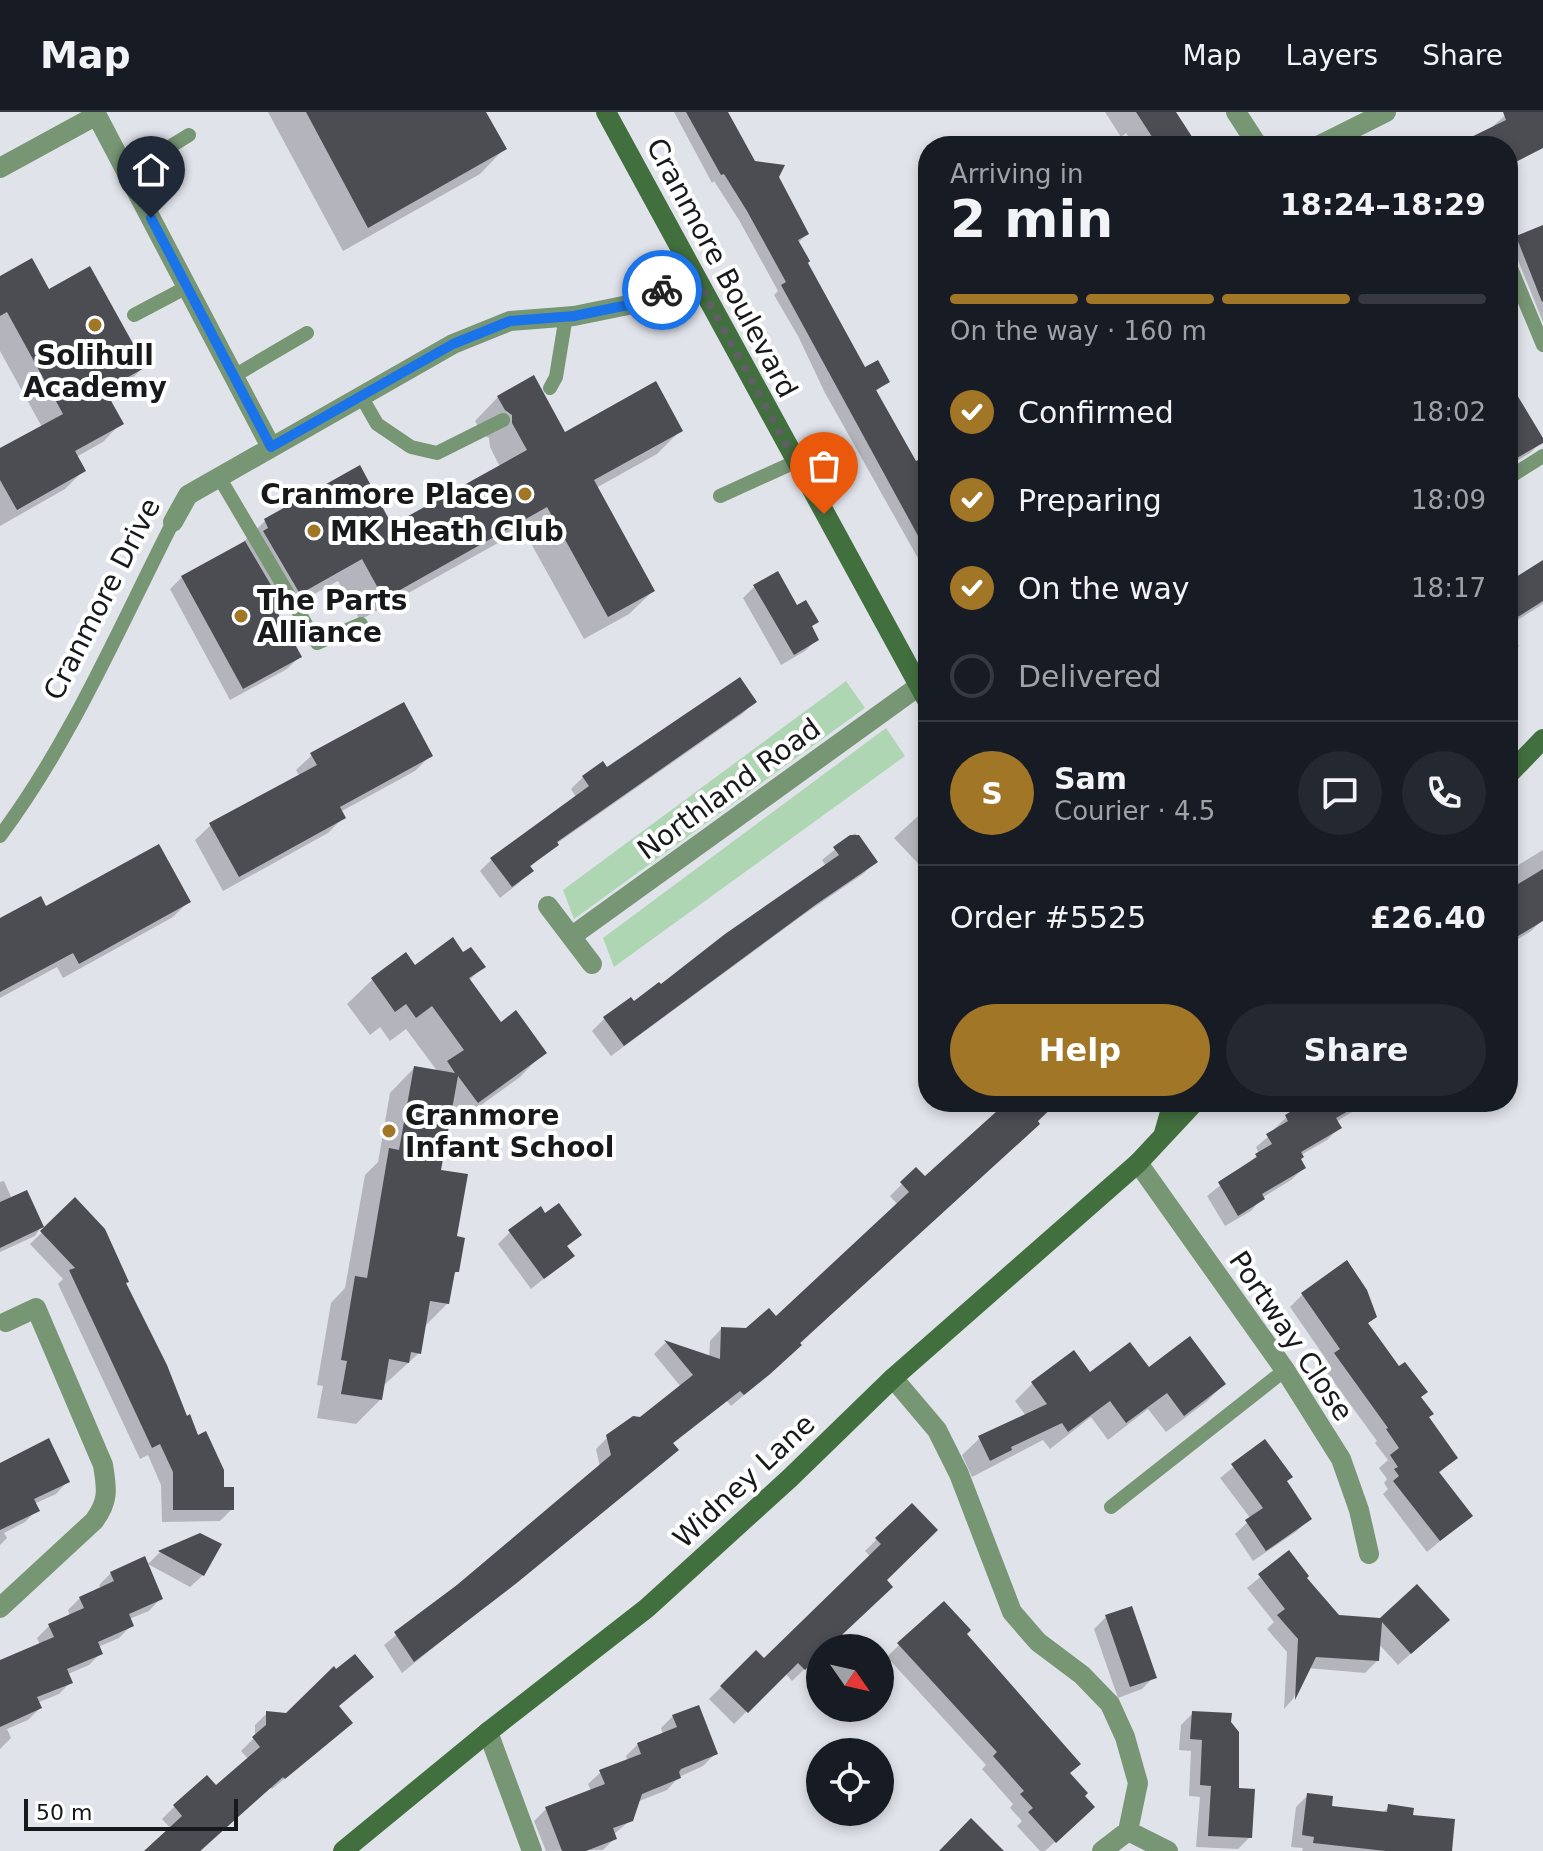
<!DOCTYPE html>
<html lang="en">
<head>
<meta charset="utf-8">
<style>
  :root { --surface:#171b24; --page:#242831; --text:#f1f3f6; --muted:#9ea1a6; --line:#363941; --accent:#a17626 }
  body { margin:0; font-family:"DejaVu Sans",sans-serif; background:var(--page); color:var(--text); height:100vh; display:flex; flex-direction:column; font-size:30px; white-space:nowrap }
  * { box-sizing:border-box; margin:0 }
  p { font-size:26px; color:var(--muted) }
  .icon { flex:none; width:44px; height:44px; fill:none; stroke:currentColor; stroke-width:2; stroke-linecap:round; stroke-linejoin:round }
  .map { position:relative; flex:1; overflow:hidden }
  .sheet { position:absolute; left:918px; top:24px; width:600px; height:976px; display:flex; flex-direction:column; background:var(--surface); border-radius:32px; box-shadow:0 4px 12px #0003 }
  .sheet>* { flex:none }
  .needle { width:52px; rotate:124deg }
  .buttons { position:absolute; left:806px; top:1522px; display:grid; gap:16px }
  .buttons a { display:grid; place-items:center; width:88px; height:88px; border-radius:50%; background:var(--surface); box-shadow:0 4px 12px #0003; font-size:40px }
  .scale { position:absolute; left:24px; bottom:20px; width:214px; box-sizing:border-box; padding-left:8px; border:4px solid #18191b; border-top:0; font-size:22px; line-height:28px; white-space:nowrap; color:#18191b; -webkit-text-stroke:6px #fff; paint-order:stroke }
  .pin { position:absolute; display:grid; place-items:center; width:68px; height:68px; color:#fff; margin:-82px -34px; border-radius:50% 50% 50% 0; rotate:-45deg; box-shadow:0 0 8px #0007 }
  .pin .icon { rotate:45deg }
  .courier { position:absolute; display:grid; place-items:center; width:80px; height:80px; margin:-40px; border:6px solid #1a73e8; border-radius:50%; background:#fff; color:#222; box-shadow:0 2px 10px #0007 }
  .headline em { font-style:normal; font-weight:600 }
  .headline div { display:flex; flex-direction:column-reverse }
  .headline { display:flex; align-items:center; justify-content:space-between; height:136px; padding:0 32px }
  h1 { font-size:52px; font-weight:600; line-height:60px }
  .bar { display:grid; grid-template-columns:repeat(4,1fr); gap:12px 8px; align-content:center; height:96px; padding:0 32px }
  .bar i { height:10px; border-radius:6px; background:var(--line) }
  .bar .active { background:var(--accent) }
  .bar p { grid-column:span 4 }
  .line { display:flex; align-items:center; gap:20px; padding:0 32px; border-top:2px solid var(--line) }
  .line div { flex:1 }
  .round { display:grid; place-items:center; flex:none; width:84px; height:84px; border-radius:42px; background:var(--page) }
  ol { padding:0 32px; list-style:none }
  li { display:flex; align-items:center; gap:24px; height:88px }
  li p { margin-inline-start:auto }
  li .icon { padding:8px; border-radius:50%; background:var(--accent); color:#fff; stroke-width:4 }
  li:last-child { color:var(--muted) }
  li i { width:44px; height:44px; border:4px solid var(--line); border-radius:50% }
  .primary-button { display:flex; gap:16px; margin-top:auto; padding:16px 32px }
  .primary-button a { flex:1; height:92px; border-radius:48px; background:var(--accent); color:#fff; font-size:32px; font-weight:600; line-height:92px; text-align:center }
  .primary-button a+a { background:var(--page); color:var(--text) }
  header { display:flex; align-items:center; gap:48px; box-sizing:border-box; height:112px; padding:0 40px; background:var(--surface); border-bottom:2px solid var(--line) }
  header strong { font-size:38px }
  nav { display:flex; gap:44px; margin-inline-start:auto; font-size:28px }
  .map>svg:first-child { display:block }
</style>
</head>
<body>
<header>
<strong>Map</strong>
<nav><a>Map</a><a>Layers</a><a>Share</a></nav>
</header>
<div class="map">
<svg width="1543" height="1739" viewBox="0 0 1543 1739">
  <rect width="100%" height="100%" fill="#e1e3eb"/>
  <path fill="#aed6b3" d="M846,569l19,27 -291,211 -11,-29z
    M886,616l19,28 -291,211 -11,-29z"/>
  <path fill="#0003" d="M268,0h215l21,37 -24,25 -137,77z
    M674,0h51l29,51 23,14 30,57 -9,9 8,20 58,107 24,11 -13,11 41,72 12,-7v119l-103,-183 -27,-57 -24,-41 4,-4 -39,-71 -25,-39 -2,2z
    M1105,0h69l21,34h-60l-9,-13 -5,4z
    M1509,0h34v26l-35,28v-20h-50l36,-18 -1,-2z
    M1538,117l5,11v82l-32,-79 6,-5z
    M0,167l48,12 96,76 -19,18 -19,11 15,27 -18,19 -27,15 7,14 -18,18 -65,37v-75l42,-24 -42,-76z
    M1508,269l34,60 -12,12 -22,13z
    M498,285l66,38 117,-5 -24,24 -61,34 57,103 -24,23 -45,25 -61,-110 -163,91 -22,-39 -62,34 23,42 -12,12 -57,31 -60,-111 12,-12 59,-33 24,-23 127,6 108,-60 -10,-20 -1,-9 -7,-4 -7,-13z
    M1543,450v42l-35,22v-42z
    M755,474l42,21 20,32 -12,12 -24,14 -38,-67z
    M1508,515l11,19 -11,11z
    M754,590l-12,12 -186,130 -27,24 2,3 -12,12 -19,15 -20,-27 12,-12 84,-62 -5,-8 12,-12 23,-7z
    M312,643h119l-16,16 -75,41 3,6 -15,15 -105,58 -28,-51 16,-15 89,-48 -4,-7z
    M928,695v67l-34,-36z
    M855,721l20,29 -12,12 -60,41 -192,141 -19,-25 12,-12 56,-33 166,-120 -4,-6z
    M1543,738l-1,70 -12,12 -22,13 3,5 -3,2v-59l8,-5 -8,-12 12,-12z
    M188,790l-15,15 -110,61 -6,-11 -57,31v-77z
    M405,843l10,13 48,-13 20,11 -14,15 31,43 44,28 -24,25 -68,49 -4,-6 -9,51 16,67 2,33 -5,6 -4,26 -24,24 -5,26 -36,33 -2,13 -25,25 -39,-6 6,-32 -6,-1 14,-82 14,-15 20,-113 13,-13 12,-69 24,-25 24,4 -32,-43 -16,12 -10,-14 -10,8 -23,-31 25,-24z
    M1011,990h45l-301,284 -24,20 -4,-5 -56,44 -7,17 -262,211 -18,-28 216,-178 -4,-18 12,-12 33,-18 40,-32 -27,-33 11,-11 44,14 1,-16 11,-12 26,1 29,-11 122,-114 -8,-9 26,-26 9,9z
    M1297,990h65l-10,10 -16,10 3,6 -12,12 -26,15 -2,5 5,8 -13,12 -29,18 -11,13 -26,15 -18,-30 52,-42 -3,-7 19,-16 -1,-2 16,-15 -2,-3z
    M4,1069l8,18 29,28 -6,9 -35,16v-70z
    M75,1088l49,84 62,134 46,91 -12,12 -58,1 -1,-37 -13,-30 -8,4 -82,-175 5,-5 -33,-35z
    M545,1103l34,19 -13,13 6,9 -41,33 -33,-45 12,-12z
    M1347,1151l28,53 -8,8 31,45 28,23 -6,6 6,20 29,40 -17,16 32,42 -43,36 -44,-58 5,-5 -4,-6 3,-4 -8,-11 9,-8 -13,-17 2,-2 -54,-74 5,-5 -38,-55 12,-12z
    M1073,1241l17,22 59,-5 75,14 -18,18 -40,30 -18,-23 -40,31 -17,-23 -41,32 -7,-9 -71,37 -10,-22 18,-17 46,-22 -11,-15 17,-17z
    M1264,1330l21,40 24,37 -12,12 -44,30 -18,-27 16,-15 -31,-41z
    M0,1353l68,16 -12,13 -22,10 3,6 -12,12 -21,11 3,5 -7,7z
    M912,1393l-28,75 -57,68h-7v6l-28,27 -7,-8 -51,51 -25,-25 47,-46 8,8 107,-104 -6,-6z
    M200,1423l3,40 -13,12 -42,-23 11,-11z
    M1289,1441l15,25 34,39 42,4 55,11 -37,33 -20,-22 -1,18 -12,12 -57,-5 -15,31 -9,10 3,-57 -20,-23 7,-7 -27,-34z
    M111,1461l50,25 -12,13 -20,8 2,7 -12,12 -21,9 3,6 -12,12 -21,9 3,8 -12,12 -22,9 3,5 -12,12 -21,9 4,9 -11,11v-73l40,-31 -3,-7 12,-12 21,-10 -2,-6 12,-12 21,-9 -2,-4z
    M1106,1505l48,60 -12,12 -24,9 -24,-69z
    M965,1522l103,140 12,45 -35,32h-5l-23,-25 5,-5 -12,-13 3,-4 -31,-35 4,-4 -99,-108 12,-12z
    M337,1595l1,28 -66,54 -2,-2 -69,64h-54l24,-22 -9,-10 12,-12 33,-29 9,10 33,-28 -8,-9 14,-14v-12l12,-12 20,2z
    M1193,1601l44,77 13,47 -12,12 -42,-2 4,-50 -11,-1 2,-45 -12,-1 2,-25z
    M673,1604l42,38 -12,12 -24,11 -12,13 -30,12 -6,18 -17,14 1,4 -12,12 -57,1 -12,-30 12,-12 45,-18 -3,-7 13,-12 27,-10 -2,-6 12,-12 25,-10 -2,-6z
    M1308,1683l22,12 51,7 8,-7 22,10 39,34h-148l1,-3 -12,-1 5,-40z"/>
  <path fill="#4b4d53" d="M306,0h180l21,37 -139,79z
    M686,0h42l27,49 30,4 -6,12 30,57 -11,6 12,21 -2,2 57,104 13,-7 12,22 -14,8 40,71 12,-6v99l-147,-269 5,-3 -39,-71 -23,-37 -3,1z
    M1136,0h40l22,34h-40z
    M1503,0h40v36l-35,18v-20h-55l53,-26z
    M1543,113v76l-1,1 -26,-66z
    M32,146l17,31 41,-23 56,101 -41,23 19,34 -49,27 11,20 -69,39 -17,-30v-32l63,-34 -56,-102 -7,4v-40z
    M534,263l31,57 91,-51 27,50 -89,49 61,111 -47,26 -61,-110 -163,92 -22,-40 -62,35 -37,-63 5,-3 -4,-9 96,-54 32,60 135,-75 -15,-27v-8l-7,-5 -8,-14z
    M1508,268l35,58v5l-35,20z
    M245,429l37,63 -7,4 27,49 -59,32 -62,-113z
    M1543,448v41l-35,22v-41z
    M778,459l19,34 9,-5 13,22 -7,4 7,14 -25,15 -41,-70z
    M740,565l17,25 -200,140 2,3 -29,21 4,5 -22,16 -22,-29 99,-72 -7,-10 21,-15 4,6z
    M404,590l29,54 -93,51 6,11 -107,59 -30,-54 108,-58 -7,-12z
    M850,723h9l19,27 -60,41 -194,143 -21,-29 28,-20 3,4 25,-19 2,2 64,-50 114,-79 -6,-8z
    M159,732l32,58 -112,62 -6,-11 -73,39v-74l41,-22 5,10z
    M1543,757v52l-35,21v-52z
    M453,825l10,15 8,-5 15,20 -17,11 32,44 15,-12 31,43 -69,50 -20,-27 -17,94 27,4 -11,62 8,2 -6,34h-4l-6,32 -19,-3 -9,53 -10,-2 -2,11 -20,-4 -7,41 -41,-6 6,-33 -6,-1 14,-84 12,2 22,-130 10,2 15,-84 41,7 -8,-12 17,-11 -32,-44 -16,12 -10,-14 -11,8 -24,-34 35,-26 9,13z
    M1007,990h51l-20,19 2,3 -240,219 2,2 -33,30 -25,20 -4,-4 -67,52 6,7 -161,132 -104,80 -20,-30 63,-47 154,-130 -5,-20 27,-19 7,1 53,-42 -29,-35 56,19 1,-32 25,1 23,-20 7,8 133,-124 -9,-10 16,-15 9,9z
    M1307,990h57l-28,16 6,10 -41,24 3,5 -3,2 5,9 -44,26 3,5 -27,17 -20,-34 39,-25 -2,-3 17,-10 -6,-10 22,-13 -3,-6z
    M27,1078l17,37 -44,21v-46z
    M75,1085l30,32 24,53 -3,1 41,82 20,51 3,-2 8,21 8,-4 18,39v17h10v23h-61v-38l-13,-28 -8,4 -83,-178 6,-2 -35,-37z
    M559,1091l23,32 -15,11 8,10 -31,23 -36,-49 33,-24 4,7z
    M1347,1148l20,30 10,27 -9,6 31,43 6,-4 23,30 -7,5 13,17 -5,3 29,41 -19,14 34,44 -33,25 -47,-60 6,-5 -5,-7 4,-2 -8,-12 9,-7 -13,-19 2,-1 -54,-75 6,-4 -39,-56z
    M1190,1224l36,48 -42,32 -17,-23 -41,30 -16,-22 -42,31 -6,-9 -51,24 1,3 -22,11 -12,-25 69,-32 -16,-22 43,-32 16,22 40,-30 19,25z
    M49,1326l21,44 -36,17 6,12 -40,19v-67z
    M1265,1327l28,38 -6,4 25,38 -46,32 -21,-31 18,-12 -32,-44z
    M912,1391l26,27 -51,50 6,7 -65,61h-8v8l-15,14 -7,-7 -50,50 -28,-27 36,-36 8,8 117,-114 -6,-6z
    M200,1421l22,11 -18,32 -46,-25z
    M1289,1438l20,26 -2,2 32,37 41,3 37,-34 33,36 -39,34 -29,-32 -3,39 -63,-4 -21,43 3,-61 -21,-24 8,-6 -27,-35z
    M145,1444l18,43 -34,15 5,12 -36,16 5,12 -36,15 6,14 -36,14 5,11 -42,19v-67l54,-23 -6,-13 36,-16 -5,-11 35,-16 -4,-9z
    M944,1489l27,29 -4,4 114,130 -11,9 18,20 -3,3 10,11 -39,36 -28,-31 5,-4 -13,-14 4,-3 -31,-35 4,-4 -100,-109z
    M1132,1494l25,72 -27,9 -25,-72z
    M355,1542l19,23 -35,29 14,17 -68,56 -2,-2 -83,74h-56l38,-35 -9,-11 34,-30 9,10 44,-38 -8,-10 14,-12v-14l20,2 48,-47 2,3z
    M699,1593l19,49 -37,15 -2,3 2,6 -39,16 -9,27 -20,7 4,11 -31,12h-24l-17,-44 60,-23 -6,-14 42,-16 -4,-11 40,-16 -5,-12z
    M1192,1599l40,2 -1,9 8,10v56l16,1 -3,49 -44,-2 3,-50 -11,-1 2,-45 -12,-1z
    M1307,1681l26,3 -1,10 55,6 1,-8 26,4 -1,7 42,4 -3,32h-66l-73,-8 1,-6 -12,-2z
    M971,1706l33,33h-65z"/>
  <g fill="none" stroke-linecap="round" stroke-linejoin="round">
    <path stroke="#779674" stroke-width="14" d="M127,61l62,-38
      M1508,149l35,84
      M134,203l53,-28
      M234,264l73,-43
      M550,276l6,-11 10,-61
      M361,284l16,28 34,23 26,6 66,-33
      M219,365l98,166 44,-19
      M1508,366l35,-22
      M720,384l75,-34
      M0,724c71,-95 119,-208 173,-314
      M1111,1395l174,-137"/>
    <path stroke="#779674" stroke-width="20" d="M95,0l176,335
      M1236,0l22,34
      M1318,34l68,-34
      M0,56l97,-53
      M173,410l15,-27 265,-151 57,-23 64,-5 59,-12 60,-31
      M548,794l44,58
      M572,824l347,-250
      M1138,1051l147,207 56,89 18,51 10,44
      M893,1266l44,52 22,44 53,138 26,30 44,33 28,29 15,33 13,46 -10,48 -26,20
      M0,1496l94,-87c15,-20 13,-32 9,-56l-67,-157 -30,14
      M488,1620l44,119
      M1128,1719l40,20"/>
    <path stroke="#426f3e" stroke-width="20" d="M606,0l322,590
      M1508,663l35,-36
      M1164,1021l9,-31
      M343,1739l145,-119 159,-124 143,-130 103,-100 245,-215 57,-61"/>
  </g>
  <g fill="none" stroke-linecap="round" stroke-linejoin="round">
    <path stroke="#5e6064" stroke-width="8" stroke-dasharray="0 14.4" d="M662,178l31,-17 131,241"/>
    <path stroke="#1a73e8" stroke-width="10" d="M151,106l120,229 182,-103 57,-23 64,-5 59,-12 29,-14"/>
  </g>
  <g fill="#a17626" stroke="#fff" stroke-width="3">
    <circle cx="95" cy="213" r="8"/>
    <circle cx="525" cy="382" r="8"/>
    <circle cx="314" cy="419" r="8"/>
    <circle cx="241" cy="504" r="8"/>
    <circle cx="389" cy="1019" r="8"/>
  </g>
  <g text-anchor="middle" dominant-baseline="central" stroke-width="8" stroke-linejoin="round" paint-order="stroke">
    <g font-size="28" fill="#18191b" stroke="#fff">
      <text transform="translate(722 156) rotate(62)">Cranmore Boulevard</text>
      <text transform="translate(102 487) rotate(-63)">Cranmore Drive</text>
      <text transform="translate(729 677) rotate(-36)">Northland Road</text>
      <text transform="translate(1291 1224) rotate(56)">Portway Close</text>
      <text transform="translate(744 1369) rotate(-43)">Widney Lane</text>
    </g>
    <g font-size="28" font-weight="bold" fill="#18191b" stroke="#fff" text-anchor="start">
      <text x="95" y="243" text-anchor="middle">Solihull<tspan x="95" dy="32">Academy</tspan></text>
      <text x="509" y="382" text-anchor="end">Cranmore Place</text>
      <text x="330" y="419">MK Heath Club</text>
      <text x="257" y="488">The Parts<tspan x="257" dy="32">Alliance</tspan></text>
      <text x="405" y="1003">Cranmore<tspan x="405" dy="32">Infant School</tspan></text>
    </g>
  </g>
</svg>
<div class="buttons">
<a><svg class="needle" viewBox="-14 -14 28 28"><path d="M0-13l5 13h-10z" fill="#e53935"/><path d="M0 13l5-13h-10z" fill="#9ea1a6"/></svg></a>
<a><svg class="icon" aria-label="locate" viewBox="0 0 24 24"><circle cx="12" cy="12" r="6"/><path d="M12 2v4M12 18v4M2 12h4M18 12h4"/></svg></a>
</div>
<div class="scale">50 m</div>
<div class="pin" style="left:824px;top:402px;background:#ea580c"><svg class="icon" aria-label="bag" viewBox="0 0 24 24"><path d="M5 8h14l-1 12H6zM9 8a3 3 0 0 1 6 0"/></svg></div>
<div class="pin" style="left:151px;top:106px;background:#1f2937"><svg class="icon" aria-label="home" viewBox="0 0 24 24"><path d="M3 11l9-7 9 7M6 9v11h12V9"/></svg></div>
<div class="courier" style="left:662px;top:178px"><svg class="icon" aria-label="bike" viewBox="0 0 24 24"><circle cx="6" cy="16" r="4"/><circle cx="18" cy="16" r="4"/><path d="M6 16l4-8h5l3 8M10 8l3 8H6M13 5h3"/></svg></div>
<section class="sheet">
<div class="headline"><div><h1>2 min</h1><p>Arriving in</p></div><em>18:24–18:29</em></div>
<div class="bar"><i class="active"></i><i class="active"></i><i class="active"></i><i></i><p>On the way · 160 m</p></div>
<ol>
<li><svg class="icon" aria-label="check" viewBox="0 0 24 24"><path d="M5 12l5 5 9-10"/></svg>Confirmed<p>18:02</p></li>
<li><svg class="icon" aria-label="check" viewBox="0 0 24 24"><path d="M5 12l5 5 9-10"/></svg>Preparing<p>18:09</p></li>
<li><svg class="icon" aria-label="check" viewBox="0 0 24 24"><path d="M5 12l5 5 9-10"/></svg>On the way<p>18:17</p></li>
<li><i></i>Delivered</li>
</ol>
<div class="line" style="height:144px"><b class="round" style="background:var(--accent);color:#fff">S</b><div><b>Sam</b><p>Courier · 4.5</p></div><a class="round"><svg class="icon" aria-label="chat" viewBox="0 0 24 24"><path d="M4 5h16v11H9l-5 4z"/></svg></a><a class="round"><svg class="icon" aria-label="phone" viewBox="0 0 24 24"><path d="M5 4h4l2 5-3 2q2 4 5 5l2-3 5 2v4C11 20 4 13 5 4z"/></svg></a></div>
<div class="line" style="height:104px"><div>Order #5525</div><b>£26.40</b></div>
<div class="primary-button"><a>Help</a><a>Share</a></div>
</section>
</div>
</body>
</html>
